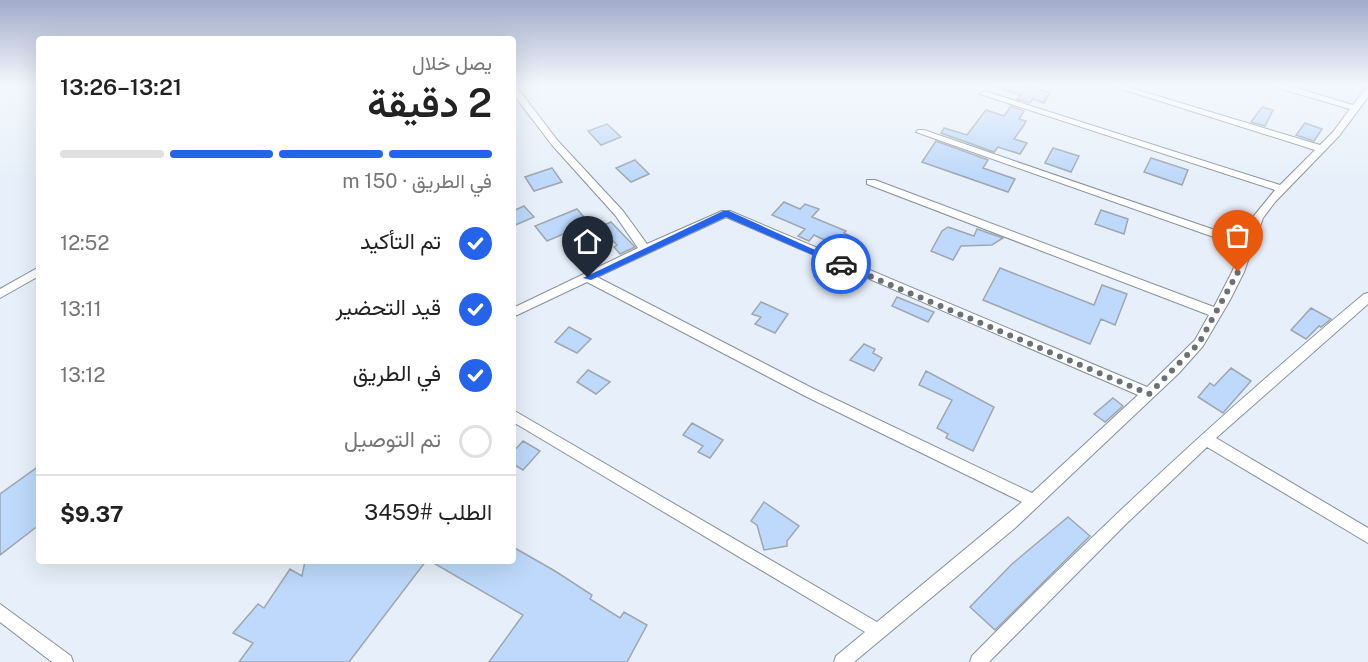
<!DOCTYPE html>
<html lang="ar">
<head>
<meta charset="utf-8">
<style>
  :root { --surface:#fff; --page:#f2f2f2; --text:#222; --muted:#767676; --line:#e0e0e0; --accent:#2563eb }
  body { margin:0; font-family:"Public Sans",Vazirmatn,sans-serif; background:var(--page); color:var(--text); direction:rtl; height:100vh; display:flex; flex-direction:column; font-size:22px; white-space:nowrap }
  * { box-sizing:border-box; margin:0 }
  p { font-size:20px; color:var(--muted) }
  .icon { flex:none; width:33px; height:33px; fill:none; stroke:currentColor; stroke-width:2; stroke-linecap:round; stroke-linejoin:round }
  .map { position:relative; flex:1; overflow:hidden; direction:ltr }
  .drawer { position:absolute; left:36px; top:36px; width:480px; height:528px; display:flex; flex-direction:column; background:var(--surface); border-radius:6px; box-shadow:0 6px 24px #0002; direction:rtl }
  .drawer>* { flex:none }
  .pin { position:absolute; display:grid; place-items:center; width:51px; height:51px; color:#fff; margin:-62px -26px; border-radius:50% 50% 50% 0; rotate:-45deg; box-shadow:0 0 6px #0007 }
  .pin .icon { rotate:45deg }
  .courier { position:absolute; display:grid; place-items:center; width:60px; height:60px; margin:-30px; border:4px solid #2563eb; border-radius:50%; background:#fff; color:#222; box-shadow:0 2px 8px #0007 }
  .summary em { font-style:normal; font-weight:600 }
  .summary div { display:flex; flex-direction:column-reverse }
  .summary { display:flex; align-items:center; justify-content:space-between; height:102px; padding:0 24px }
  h1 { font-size:39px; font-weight:600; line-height:45px }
  .bar { display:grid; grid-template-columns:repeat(4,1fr); gap:9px 6px; align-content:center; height:72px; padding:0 24px }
  .bar i { height:8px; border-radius:4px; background:var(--line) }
  .bar .active { background:var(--accent) }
  .bar p { grid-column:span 4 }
  .line { display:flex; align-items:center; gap:15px; padding:0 24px; border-top:2px solid var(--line) }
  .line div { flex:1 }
  ol { padding:0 24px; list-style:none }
  li { display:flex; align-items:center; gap:18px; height:66px }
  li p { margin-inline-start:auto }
  li .icon { padding:6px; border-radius:50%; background:var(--accent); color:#fff; stroke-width:4 }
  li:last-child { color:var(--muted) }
  li i { width:33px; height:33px; border:3px solid var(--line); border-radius:50% }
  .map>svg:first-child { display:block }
</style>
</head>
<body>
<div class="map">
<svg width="1368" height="662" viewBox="0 0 1368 662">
  <rect width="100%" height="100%" fill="#e7f0fa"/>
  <path fill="#bed9fb" stroke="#9ea6af" stroke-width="1.5" d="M996,85h28l26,8 -6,10 -11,-4 -3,4 -13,-4 3,-4 -24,-8z
    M1011,106l13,5 -5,8 7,2 -2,4 -10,14 13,4 -7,11 -22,-7 -4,5 -53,-19 3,-5 23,7 19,-25 18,6z
    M1262,107l11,3 -8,16 -14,-4z
    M1305,123l17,6 -8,12 -18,-6z
    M607,124l14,13 -20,8 -13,-14z
    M936,141l52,19 -5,8 32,11 -7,13 -86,-30z
    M1053,148l26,8 -8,16 -26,-9z
    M1151,158l37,12 -6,15 -38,-13z
    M635,160l14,14 -18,8 -15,-14z
    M552,168l10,14 -28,9 -9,-14z
    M784,202l16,7 5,-5 14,5 -7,8 34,14 -2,2 6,3 -2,2 10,4 -8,10 -36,-17 -5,6 -11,-5 7,-7 -33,-14z
    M524,206l10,11 -21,9v-15z
    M577,209l12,14 -42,18 -12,-15z
    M1101,210l27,9 -4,15 -29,-10z
    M611,222l23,24 1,1 -15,7 -6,-7 3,-2 -17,-18z
    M948,227l26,9 3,-7 26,9 -11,7 -31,1 -8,14 -22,-9 11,-20z
    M1000,268l94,37 8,-20 25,9 -12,31 -14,-6 -11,25 -107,-44z
    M897,297l37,15 -6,10 -36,-16z
    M761,302l27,12 -13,19 -20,-9 6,-7 -9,-3z
    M1311,308l20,11 -10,8 -2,-1 -13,13 -15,-9z
    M569,327l22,12 -14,14 -22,-11z
    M864,344l11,5 -2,4 9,5 -8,13 -24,-11z
    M1231,368l20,13 -28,32 -25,-16 12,-14 4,3z
    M588,370l22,12 -14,12 -19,-12z
    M926,371l68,36 -21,44 -27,-13 2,-4 -11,-6 15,-28 -33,-15z
    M1113,398l10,8 -18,16 -11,-8z
    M692,423l31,17 -13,18 -12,-6 5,-6 -20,-11z
    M523,441l17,10 -17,19 -10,-6v-12z
    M39,466v59l-39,30v-61z
    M764,502l35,24 -12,15v5l-23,4 -7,-25 -6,-4z
    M1068,517l22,19 -95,94 -25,-23 42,-43z
    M513,547l42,24 37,24 -2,4 30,19 4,-6 23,13 -20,37h-138l34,-47 -93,-54h83z
    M305,561h121l-77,101h-110l14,-19 -20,-10 25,-29 6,4 26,-39 12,7z"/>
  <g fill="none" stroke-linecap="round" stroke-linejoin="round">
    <defs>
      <path id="minor" d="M513,85l3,1 42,55 65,70 24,33 75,-33h8l417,176 48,-47 14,-25 -342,-131v-4h8l339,127 18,-35 10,-25 -326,-115 2,-2h6l320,110 9,-23 22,-27 -295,-96 4,-3 3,1 293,93 35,-35 -206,-65h12l199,60 13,-13 17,-23 -75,-22 -1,-2h12l67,20 12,-16 3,-1v9l-29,39 -64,66 -12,16 -19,54 -14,28 -27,46 -24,27 -164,155 -161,134h-20l2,-6 29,-24 -352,-210v-12l364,212 145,-120 -217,-106 -218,-114 -74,35v-9l125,-60 -23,-33 -63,-70 -39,-51zM726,217l412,178 -106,98 -218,-104 -217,-112z
        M39,267v9l-39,22v-9z
        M1368,293v11l-152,134 152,90v15l-161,-96 -82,78 -136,137h-19l2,-6c125,-127 255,-248 392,-362z
        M0,604l71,52 2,6h-21l-52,-40z"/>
    </defs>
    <use href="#minor" stroke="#878f99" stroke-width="2"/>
    <use href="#minor" fill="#fff" fill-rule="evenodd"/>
  </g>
  <linearGradient id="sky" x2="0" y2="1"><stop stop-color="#a1abca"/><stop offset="0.48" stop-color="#f4f8fd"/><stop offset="1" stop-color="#f4f8fd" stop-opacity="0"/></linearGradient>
  <rect width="1368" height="177" fill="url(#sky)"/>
  <path fill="#2563eb" d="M723,211h6l117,53 -8,2 -112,-49 -135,63 -8,-2z"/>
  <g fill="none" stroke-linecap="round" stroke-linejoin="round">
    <path stroke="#6c7177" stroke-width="6" stroke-dasharray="0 10.8" d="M841,264l308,130 50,-51 39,-71"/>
  </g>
</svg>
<div class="pin" style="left:1238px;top:272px;background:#ea580c"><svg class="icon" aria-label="bag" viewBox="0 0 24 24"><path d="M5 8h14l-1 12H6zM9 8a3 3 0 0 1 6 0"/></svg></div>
<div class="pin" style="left:588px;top:278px;background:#1f2937"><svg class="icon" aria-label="home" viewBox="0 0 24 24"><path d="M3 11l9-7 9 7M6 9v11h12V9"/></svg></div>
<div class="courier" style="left:841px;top:264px"><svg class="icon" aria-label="car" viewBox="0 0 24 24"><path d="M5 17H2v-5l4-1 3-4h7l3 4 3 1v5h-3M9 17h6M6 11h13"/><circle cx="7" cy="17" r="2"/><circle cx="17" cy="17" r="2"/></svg></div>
<section class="drawer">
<div class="summary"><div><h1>2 دقيقة</h1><p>يصل خلال</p></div><em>13:21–13:26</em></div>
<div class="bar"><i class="active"></i><i class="active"></i><i class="active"></i><i></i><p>في الطريق · 150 m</p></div>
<ol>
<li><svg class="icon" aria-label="check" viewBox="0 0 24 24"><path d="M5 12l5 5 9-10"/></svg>تم التأكيد<p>12:52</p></li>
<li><svg class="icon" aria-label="check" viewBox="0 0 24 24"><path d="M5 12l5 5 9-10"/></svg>قيد التحضير<p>13:11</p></li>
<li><svg class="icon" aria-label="check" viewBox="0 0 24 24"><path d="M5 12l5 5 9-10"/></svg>في الطريق<p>13:12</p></li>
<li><i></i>تم التوصيل</li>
</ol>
<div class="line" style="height:78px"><div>الطلب #3459</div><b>$9.37</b></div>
</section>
</div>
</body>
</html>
